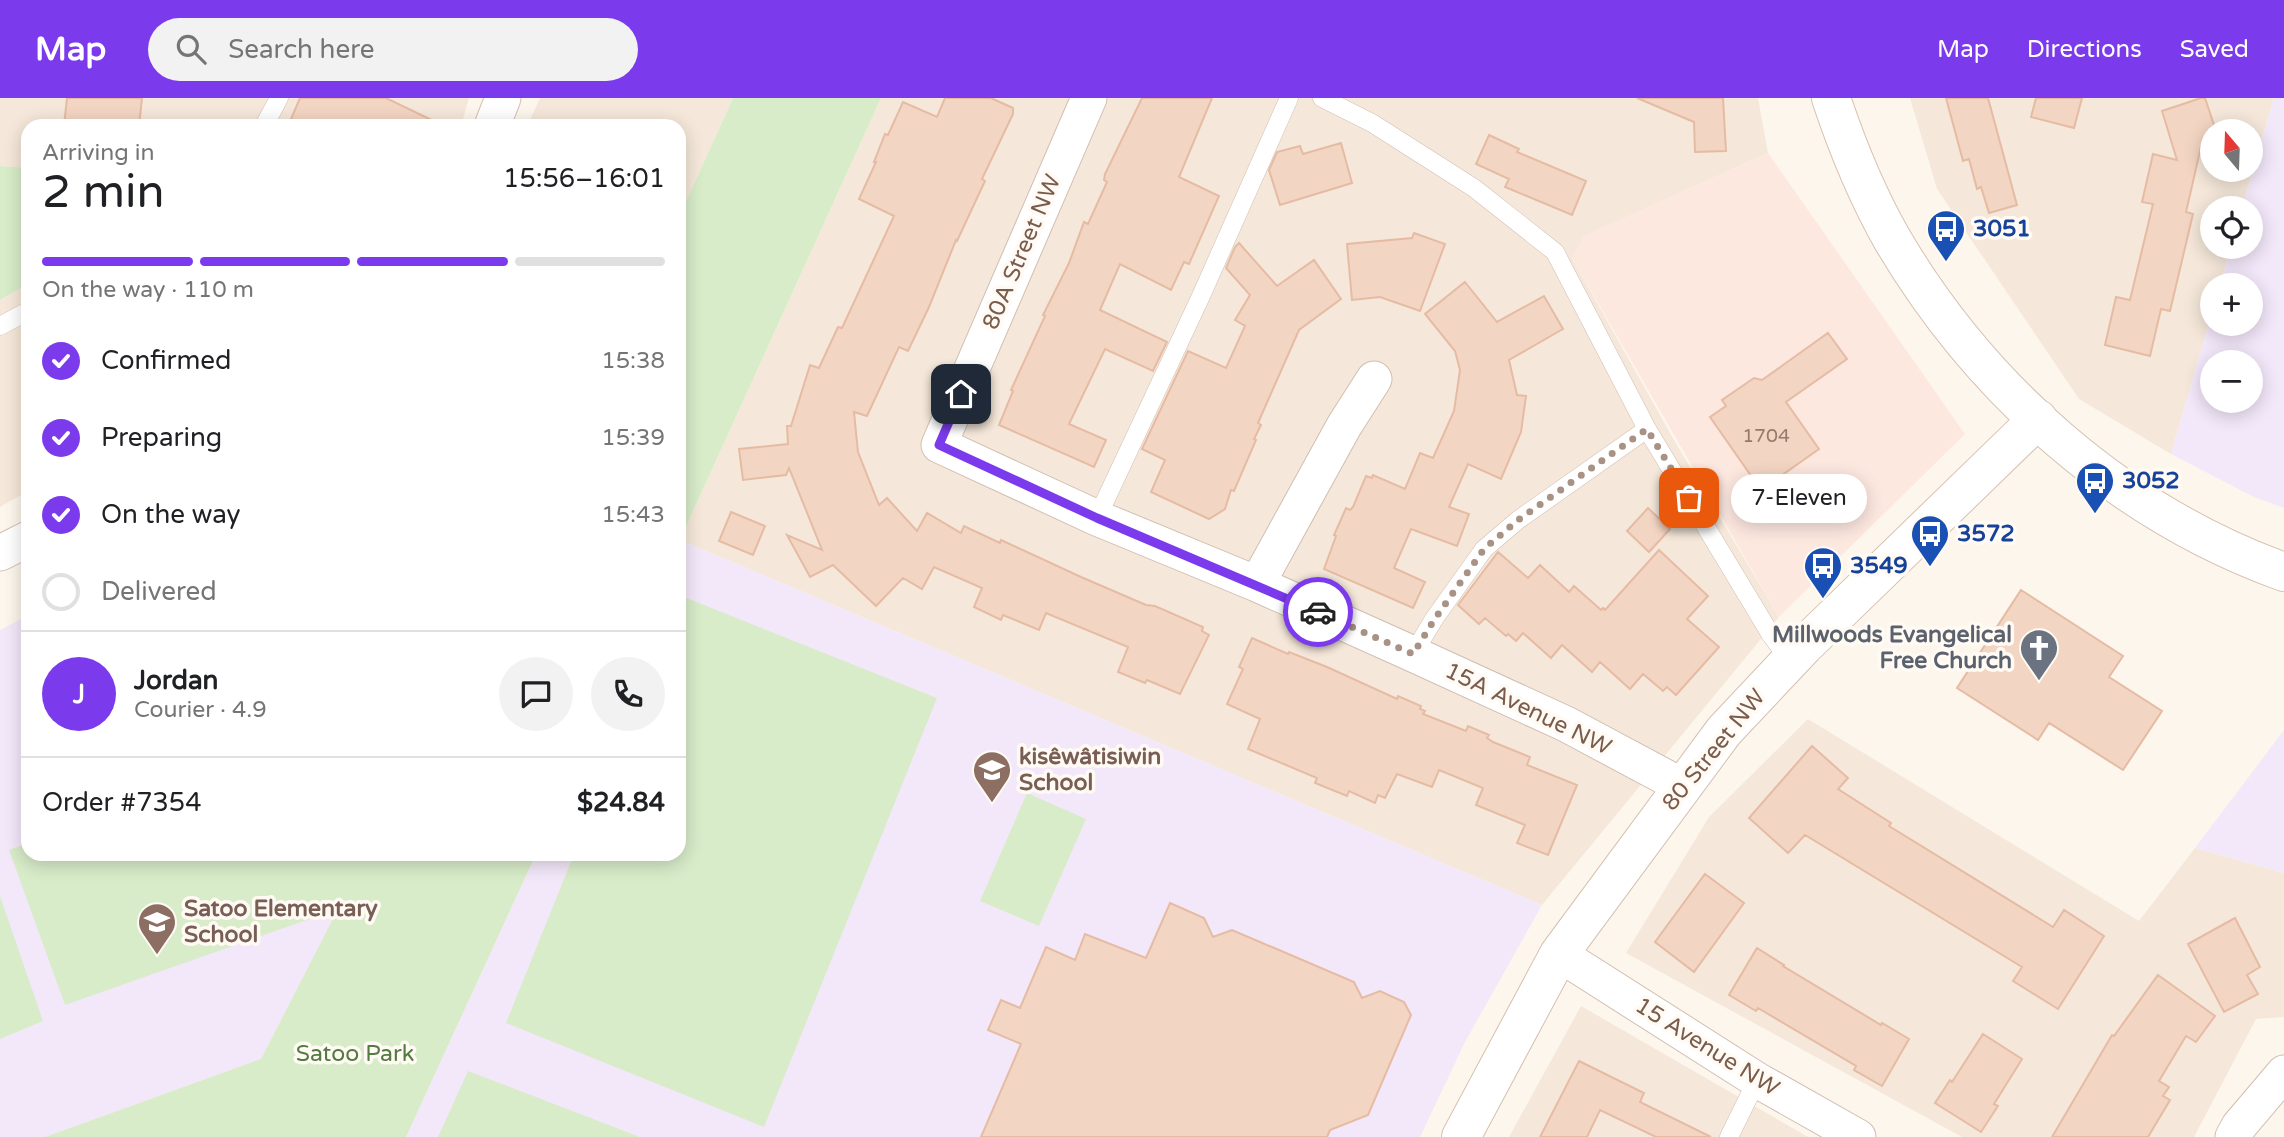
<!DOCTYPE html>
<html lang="en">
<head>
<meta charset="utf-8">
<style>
  :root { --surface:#fff; --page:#f2f2f2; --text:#202124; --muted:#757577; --line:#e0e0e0; --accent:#7c3aed }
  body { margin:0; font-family:"Varela Round",sans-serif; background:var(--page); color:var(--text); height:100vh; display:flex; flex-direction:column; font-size:26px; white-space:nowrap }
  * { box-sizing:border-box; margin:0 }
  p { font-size:23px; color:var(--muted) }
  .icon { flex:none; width:38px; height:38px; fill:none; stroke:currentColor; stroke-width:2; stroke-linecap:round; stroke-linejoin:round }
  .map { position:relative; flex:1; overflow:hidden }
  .side { position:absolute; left:21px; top:21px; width:665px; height:742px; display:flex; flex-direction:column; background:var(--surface); border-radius:21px; box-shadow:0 4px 18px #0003 }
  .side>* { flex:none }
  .needle { width:46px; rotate:341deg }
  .tools { position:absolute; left:2200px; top:21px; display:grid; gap:14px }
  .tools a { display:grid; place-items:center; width:63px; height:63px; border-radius:50%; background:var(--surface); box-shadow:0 4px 18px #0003; font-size:35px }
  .pin { position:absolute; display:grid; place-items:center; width:60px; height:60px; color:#fff; margin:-30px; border-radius:14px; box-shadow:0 4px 10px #0006 }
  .courier { position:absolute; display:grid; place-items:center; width:70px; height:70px; margin:-35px; border:5px solid #7c3aed; border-radius:50%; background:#fff; color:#222; box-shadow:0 2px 9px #0007 }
  .bubble { position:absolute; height:49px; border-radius:24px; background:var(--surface); box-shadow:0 4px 18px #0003; font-size:23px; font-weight:600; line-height:49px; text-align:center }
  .headline em { font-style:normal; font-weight:600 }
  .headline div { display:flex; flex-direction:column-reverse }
  .headline { display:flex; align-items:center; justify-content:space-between; height:119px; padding:0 21px }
  h1 { font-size:46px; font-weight:600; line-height:52px }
  .bar { display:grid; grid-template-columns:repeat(4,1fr); gap:10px 7px; align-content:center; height:84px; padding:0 21px }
  .bar i { height:9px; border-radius:5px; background:var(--line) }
  .bar .active { background:var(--accent) }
  .bar p { grid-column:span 4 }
  .line { display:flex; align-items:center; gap:18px; padding:0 21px; border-top:2px solid var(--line) }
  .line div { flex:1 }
  .round { display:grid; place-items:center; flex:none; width:74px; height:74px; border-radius:37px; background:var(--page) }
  ol { padding:0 21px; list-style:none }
  li { display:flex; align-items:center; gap:21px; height:77px }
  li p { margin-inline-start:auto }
  li .icon { padding:7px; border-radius:50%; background:var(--accent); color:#fff; stroke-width:4 }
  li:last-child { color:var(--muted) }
  li i { width:38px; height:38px; border:4px solid var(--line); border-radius:50% }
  header { display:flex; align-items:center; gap:42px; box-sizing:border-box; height:98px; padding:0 35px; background:var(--accent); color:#fff }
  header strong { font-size:33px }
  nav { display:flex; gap:38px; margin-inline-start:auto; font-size:24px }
  .search { width:490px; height:63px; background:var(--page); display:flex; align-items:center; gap:18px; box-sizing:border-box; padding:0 24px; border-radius:38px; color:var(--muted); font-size:26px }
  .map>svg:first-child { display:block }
</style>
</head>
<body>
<header>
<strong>Map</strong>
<div class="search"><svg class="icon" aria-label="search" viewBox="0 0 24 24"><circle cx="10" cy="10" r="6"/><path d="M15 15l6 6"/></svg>Search here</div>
<nav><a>Map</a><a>Directions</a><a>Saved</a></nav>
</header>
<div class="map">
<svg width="2284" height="1039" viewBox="0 0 2284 1039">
  <rect width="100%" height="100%" fill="#fdf6ec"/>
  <path fill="#f5e8da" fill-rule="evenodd" d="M0,0h469l-8,28h-433v42l-28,-2z
    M540,0h193l-54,119v-91h-152z
    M881,0h877l10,55 -183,83 -13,22 102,182 105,177 -237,288 -862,-365z
    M1910,0h364l-32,110h-30v39h19l-11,38h-8v27l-41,142 -92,-55 -142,-210zM2212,33h38v39h-38z
    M28,186v207l-28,16v-207z
    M1808,621l331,202 56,-73 89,25v144l-28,2 -62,118h-232l-336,-184 83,-136z
    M1581,908l227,131h-299z"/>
  <path fill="#fde8e0" d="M1768,55l197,281 -186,183 -207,-359 12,-22z"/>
  <path fill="#f3e8fa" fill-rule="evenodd" d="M2274,0h10v410l-30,-11 -83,-43 41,-142v12h38v-39h-30l11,-38h19v-39h-8zM2212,264h38v39h-38z
    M680,442l862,365 -77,137 -45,95h-1014l130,-283h143z
    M28,517v239h339l-106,205 -216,78h-45v-507z
    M2284,632v143l-89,-25z"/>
  <path fill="#d8ecc9" d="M733,0h148l-202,444v-325z
    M0,68l28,2v116l-28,16z
    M679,497l258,103 -173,429 -258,-104 68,-169h105z
    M1027,695l59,26 -47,107 -59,-25z
    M28,745v11h508l-130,283h-361l216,-78 77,-150 -273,96 -56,-155z
    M0,798l43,125 -43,18z
    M468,973l172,66h-202z"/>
  <path fill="#f3d5c3" stroke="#e6bba3" stroke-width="2" d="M67,0h75l-3,28h-75z
    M300,0h86l58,28h-156z
    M945,0h46l22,10v6l-31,65 3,2 -28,60 -1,-1 -27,67 -21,44 -9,-4 -32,69 -13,-4 4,40 21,53 8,-7 30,33 10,-18 34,20 3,-7 36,17 1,-3 80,37 65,28 9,1 48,21 -1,4 7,4 -29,59 -33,-14 -2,3 -27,-11 10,-25 -82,-34 -7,17 -36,-15 -2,5 -27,-13 8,-19 -48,-21 -12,22 -19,-11 -27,28 -43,-41 -23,12 -23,-42 35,15 -33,-82 -3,7 -43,5 -4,-31 49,-5 -1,-18h4l19,-61 9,3 19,-41 4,1 52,-112 -35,-17 17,-37h-2l11,-28 3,1 15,-33 34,15z
    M1142,0h70l-33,79 40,19 -30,68 -5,-2 -13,28 -51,-26 -20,46 67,32 -14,29 -48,-22 -36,75 37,16 -12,27 -95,-42 14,-34 -2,-1 34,-74 -2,-1 26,-52 15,-41 4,2 19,-42 -3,-2 1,-6z
    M1637,0h86l3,53 -31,1 -1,-30z
    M1946,0h42l29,107 -28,8 -8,-26 -4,2 -8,-30 -6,2z
    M2036,0h46l-8,30 -43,-11z
    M2201,0h4l11,33h-4v4l-9,3 -17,74 7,2 -23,97 -9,-2 -11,47 -45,-11 11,-48 14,3 23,-96 -11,-2 11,-48 24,6 -15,-49z
    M1489,37l30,14 -2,3 69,29 -14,34 -67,-28 4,-8 -33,-15z
    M1341,45l11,40 -72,22 -11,-35 8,-18 23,-6 3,8z
    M1414,135l31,11 -25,67 -40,-14 -28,3 -5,-56 65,-6z
    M1239,145l38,43 37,-26 27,39 -42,31 -41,93 3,2 -7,14 2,1 -22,51 -3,-1 -6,19 -16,10 -58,-27 14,-32 -23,-11 46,-98 38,17 19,-42 -10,-6 15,-25 -24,-27 9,-21z
    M1465,184l32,40 47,-26 19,33 -54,31 8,35 9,1 -5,36 -20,47 -33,-15 -19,43 20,7 -12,32 -46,-17 -17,39 31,14 -12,26 -89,-39 12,-33 -2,-1 12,-27 4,2 3,-3 13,-31 6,2 1,-3 32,14 15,-36 13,5 21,-47 6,-41 -5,-19 -30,-37z
    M1828,235l19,26 -61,43 33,47 -58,41 -51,-73 16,-11 -4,-6 32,-22 8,2z
    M1648,410l22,21 -21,23 -22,-21z
    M731,414l34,14 -12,29 -34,-14z
    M1659,452l49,46 -21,23 32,28 -43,48 -9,-8 -4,4 -20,-17 -13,15 -30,-27 -8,10 -30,-27 -11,13 -28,-25 -7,8 -8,-7 -2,2 -21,-18 -6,6 -21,-19 40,-53 30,26 12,-13 29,27 5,-6 27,24 2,-2 2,2z
    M2021,492l102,66 -14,21 53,34 -39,59 -74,-47 -11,17 -81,-52z
    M1252,540l36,16 1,-2 38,15 70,32 1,-3 23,10 -1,3 5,2 -2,3 43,17 2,-5 21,9 -2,3 6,4 37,15 -3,8 50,20 -29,70 -31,-12 8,-18 -49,-20 7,-17 -44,-18 -7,17 -35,-13 -12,24 -7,-3 -3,8 -26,-12 -2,5 -32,-13 2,-5 -69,-29 12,-30 -33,-15 16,-35 -4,-2z
    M1812,648l36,32 -10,11 53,34 -2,3 164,101 11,-17 40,26 -46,73 -45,-28 9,-14 -217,-132 -17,18 -39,-35z
    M1705,776l39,29 -50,69 -39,-30z
    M1170,805l34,15 9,19 19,-7 122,52 8,16 18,-7 24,11 7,13 -43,100 -38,15 -3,7h-346l40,-93 -33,-14 13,-30 19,8 26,-61 29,13 10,-26 61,24z
    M2235,820l25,49 -13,8 11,19 -34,18 -36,-68z
    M1757,850l27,17 -1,1 98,59 1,-2 27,16 -27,47 -28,-16 2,-4 -98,-58 -2,3 -27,-16z
    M2158,877l57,41 -19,26 -10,-6 -27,45 10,6 -6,9 7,4 -22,37h-96l60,-102 2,1z
    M1983,936l39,25 -28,45 4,2 -17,26 -46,-29 15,-23 2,2z
    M1579,963l65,32 -4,9 71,35h-55l-56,-27 -13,27h-47z"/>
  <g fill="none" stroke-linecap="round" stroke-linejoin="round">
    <defs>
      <path id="lane" d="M1322,0l50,25 102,65 81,64 92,177 -129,91 -34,29 -50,70 -21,35
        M264,28l15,-28
        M0,228l28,-15
        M1647,331l124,206 19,26
        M1097,420l104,-222 88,-198
        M1729,1039l28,-57"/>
      <path id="street" d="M1089,0l-150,347 158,73 160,66 156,70 153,70 116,62
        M492,28l11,-28
        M0,455l28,-14
        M1257,486l87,-158 30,-47
        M1559,856l198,126 101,57
        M2233,1039l6,-11 45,-53"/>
      <path id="secondary" d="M1831,0c16,48 36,97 61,141 88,150 228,274 392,333
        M1461,1039l98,-183 165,-223 80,-85 234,-227"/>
    </defs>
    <use href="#lane" stroke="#d1beb0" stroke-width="19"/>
    <use href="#street" stroke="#d1beb0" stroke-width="37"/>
    <use href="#secondary" stroke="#d6c0b0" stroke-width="40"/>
    <use href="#lane" stroke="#fff" stroke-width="18"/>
    <use href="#street" stroke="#fff" stroke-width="35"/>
    <use href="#secondary" stroke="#fff" stroke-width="38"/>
  </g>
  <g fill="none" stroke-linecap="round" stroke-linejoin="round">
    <path stroke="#a89285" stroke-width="7" stroke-dasharray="0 12.6" d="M1318,514l95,42 21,-34 50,-71 34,-29 129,-91 42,69"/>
    <path stroke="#7c3aed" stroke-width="9" d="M961,296l-22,51 158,73 221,94"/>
  </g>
  <defs>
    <symbol id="bus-pin" viewBox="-11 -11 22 30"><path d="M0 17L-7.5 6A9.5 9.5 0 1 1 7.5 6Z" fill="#1a4fb4" stroke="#fffaf3"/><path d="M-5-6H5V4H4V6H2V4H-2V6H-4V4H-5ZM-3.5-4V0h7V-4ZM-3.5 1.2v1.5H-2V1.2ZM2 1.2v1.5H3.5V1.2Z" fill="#fff"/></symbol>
    <symbol id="church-pin" viewBox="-11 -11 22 30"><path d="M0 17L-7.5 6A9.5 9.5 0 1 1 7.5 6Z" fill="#6b7280" stroke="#fffaf3"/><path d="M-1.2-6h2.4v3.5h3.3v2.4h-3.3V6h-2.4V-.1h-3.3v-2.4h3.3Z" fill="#fff"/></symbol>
    <symbol id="school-pin" viewBox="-11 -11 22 30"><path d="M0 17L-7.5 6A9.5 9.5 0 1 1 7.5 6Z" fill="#8d6e63" stroke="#fffaf3"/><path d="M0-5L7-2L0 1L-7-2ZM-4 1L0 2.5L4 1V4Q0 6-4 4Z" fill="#fff"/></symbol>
  </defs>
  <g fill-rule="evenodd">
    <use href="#bus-pin" x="1924" y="109" width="44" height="60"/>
    <use href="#bus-pin" x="2073" y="361" width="44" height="60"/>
    <use href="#bus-pin" x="1908" y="414" width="44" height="60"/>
    <use href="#bus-pin" x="1801" y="446" width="44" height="60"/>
    <use href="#church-pin" x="2017" y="528" width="44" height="60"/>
    <use href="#school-pin" x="970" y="650" width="44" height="60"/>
    <use href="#school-pin" x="135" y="802" width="44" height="60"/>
  </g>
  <g text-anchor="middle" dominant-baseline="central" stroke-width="7" stroke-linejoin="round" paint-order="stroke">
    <g font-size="19" fill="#987a6a">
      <text x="1766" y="338">1704</text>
    </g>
    <g font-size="23" font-weight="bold" fill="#164399" stroke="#fffaf3" text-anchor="start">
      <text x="1973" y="131">3051</text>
      <text x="2122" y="383">3052</text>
      <text x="1957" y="436">3572</text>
      <text x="1850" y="468">3549</text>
    </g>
    <g font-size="23" fill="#7a5c4d" stroke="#fffaf3">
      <text transform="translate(1022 154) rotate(-67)">80A Street NW</text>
      <text transform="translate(1528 611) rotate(26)">15A Avenue NW</text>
      <text transform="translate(1714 652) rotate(-51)">80 Street NW</text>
      <text transform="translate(1707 949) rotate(32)">15 Avenue NW</text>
    </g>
    <g font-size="23" font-weight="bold" fill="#5b616d" stroke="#fffaf3" text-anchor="end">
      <text x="2012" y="537">Millwoods Evangelical<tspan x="2012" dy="26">Free Church</tspan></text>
    </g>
    <g font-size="23" font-weight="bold" fill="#785e54" stroke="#fffaf3" text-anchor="start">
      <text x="1019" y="659">kisêwâtisiwin<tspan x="1019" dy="26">School</tspan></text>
      <text x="184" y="811">Satoo Elementary<tspan x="184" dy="26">School</tspan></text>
    </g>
    <g font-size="23" fill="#537a41" stroke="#fffaf3">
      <text x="355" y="956">Satoo Park</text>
    </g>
  </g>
</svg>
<div class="tools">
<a><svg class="needle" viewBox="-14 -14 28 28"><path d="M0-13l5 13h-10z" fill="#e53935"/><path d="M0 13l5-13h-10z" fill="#757577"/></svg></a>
<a><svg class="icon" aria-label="locate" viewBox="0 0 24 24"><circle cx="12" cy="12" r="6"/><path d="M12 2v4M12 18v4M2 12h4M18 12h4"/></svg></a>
<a>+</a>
<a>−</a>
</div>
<div class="pin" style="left:1689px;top:400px;background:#ea580c"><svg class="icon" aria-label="bag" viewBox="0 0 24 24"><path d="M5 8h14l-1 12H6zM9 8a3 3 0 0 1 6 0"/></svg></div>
<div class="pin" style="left:961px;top:296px;background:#1f2937"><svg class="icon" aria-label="home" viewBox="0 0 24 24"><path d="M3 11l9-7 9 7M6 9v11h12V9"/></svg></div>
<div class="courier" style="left:1318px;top:514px"><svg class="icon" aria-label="car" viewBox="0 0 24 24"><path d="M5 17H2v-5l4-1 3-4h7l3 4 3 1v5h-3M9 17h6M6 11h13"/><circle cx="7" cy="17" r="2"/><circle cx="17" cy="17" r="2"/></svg></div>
<div class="bubble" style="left:1731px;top:376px;width:136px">7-Eleven</div>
<section class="side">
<div class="headline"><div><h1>2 min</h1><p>Arriving in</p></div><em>15:56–16:01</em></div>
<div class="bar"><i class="active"></i><i class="active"></i><i class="active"></i><i></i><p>On the way · 110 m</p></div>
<ol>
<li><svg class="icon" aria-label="check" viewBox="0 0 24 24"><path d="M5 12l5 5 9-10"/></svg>Confirmed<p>15:38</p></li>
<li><svg class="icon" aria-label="check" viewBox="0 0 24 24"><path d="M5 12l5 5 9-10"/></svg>Preparing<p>15:39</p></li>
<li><svg class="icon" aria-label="check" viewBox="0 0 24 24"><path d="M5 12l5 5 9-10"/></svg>On the way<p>15:43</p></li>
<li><i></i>Delivered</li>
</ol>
<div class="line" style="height:126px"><b class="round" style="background:var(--accent);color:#fff">J</b><div><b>Jordan</b><p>Courier · 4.9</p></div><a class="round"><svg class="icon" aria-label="chat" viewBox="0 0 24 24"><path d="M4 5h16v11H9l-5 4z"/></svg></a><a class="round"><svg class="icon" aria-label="phone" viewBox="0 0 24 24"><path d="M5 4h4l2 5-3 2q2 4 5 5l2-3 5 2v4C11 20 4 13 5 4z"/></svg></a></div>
<div class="line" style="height:91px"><div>Order #7354</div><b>$24.84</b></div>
</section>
</div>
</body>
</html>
